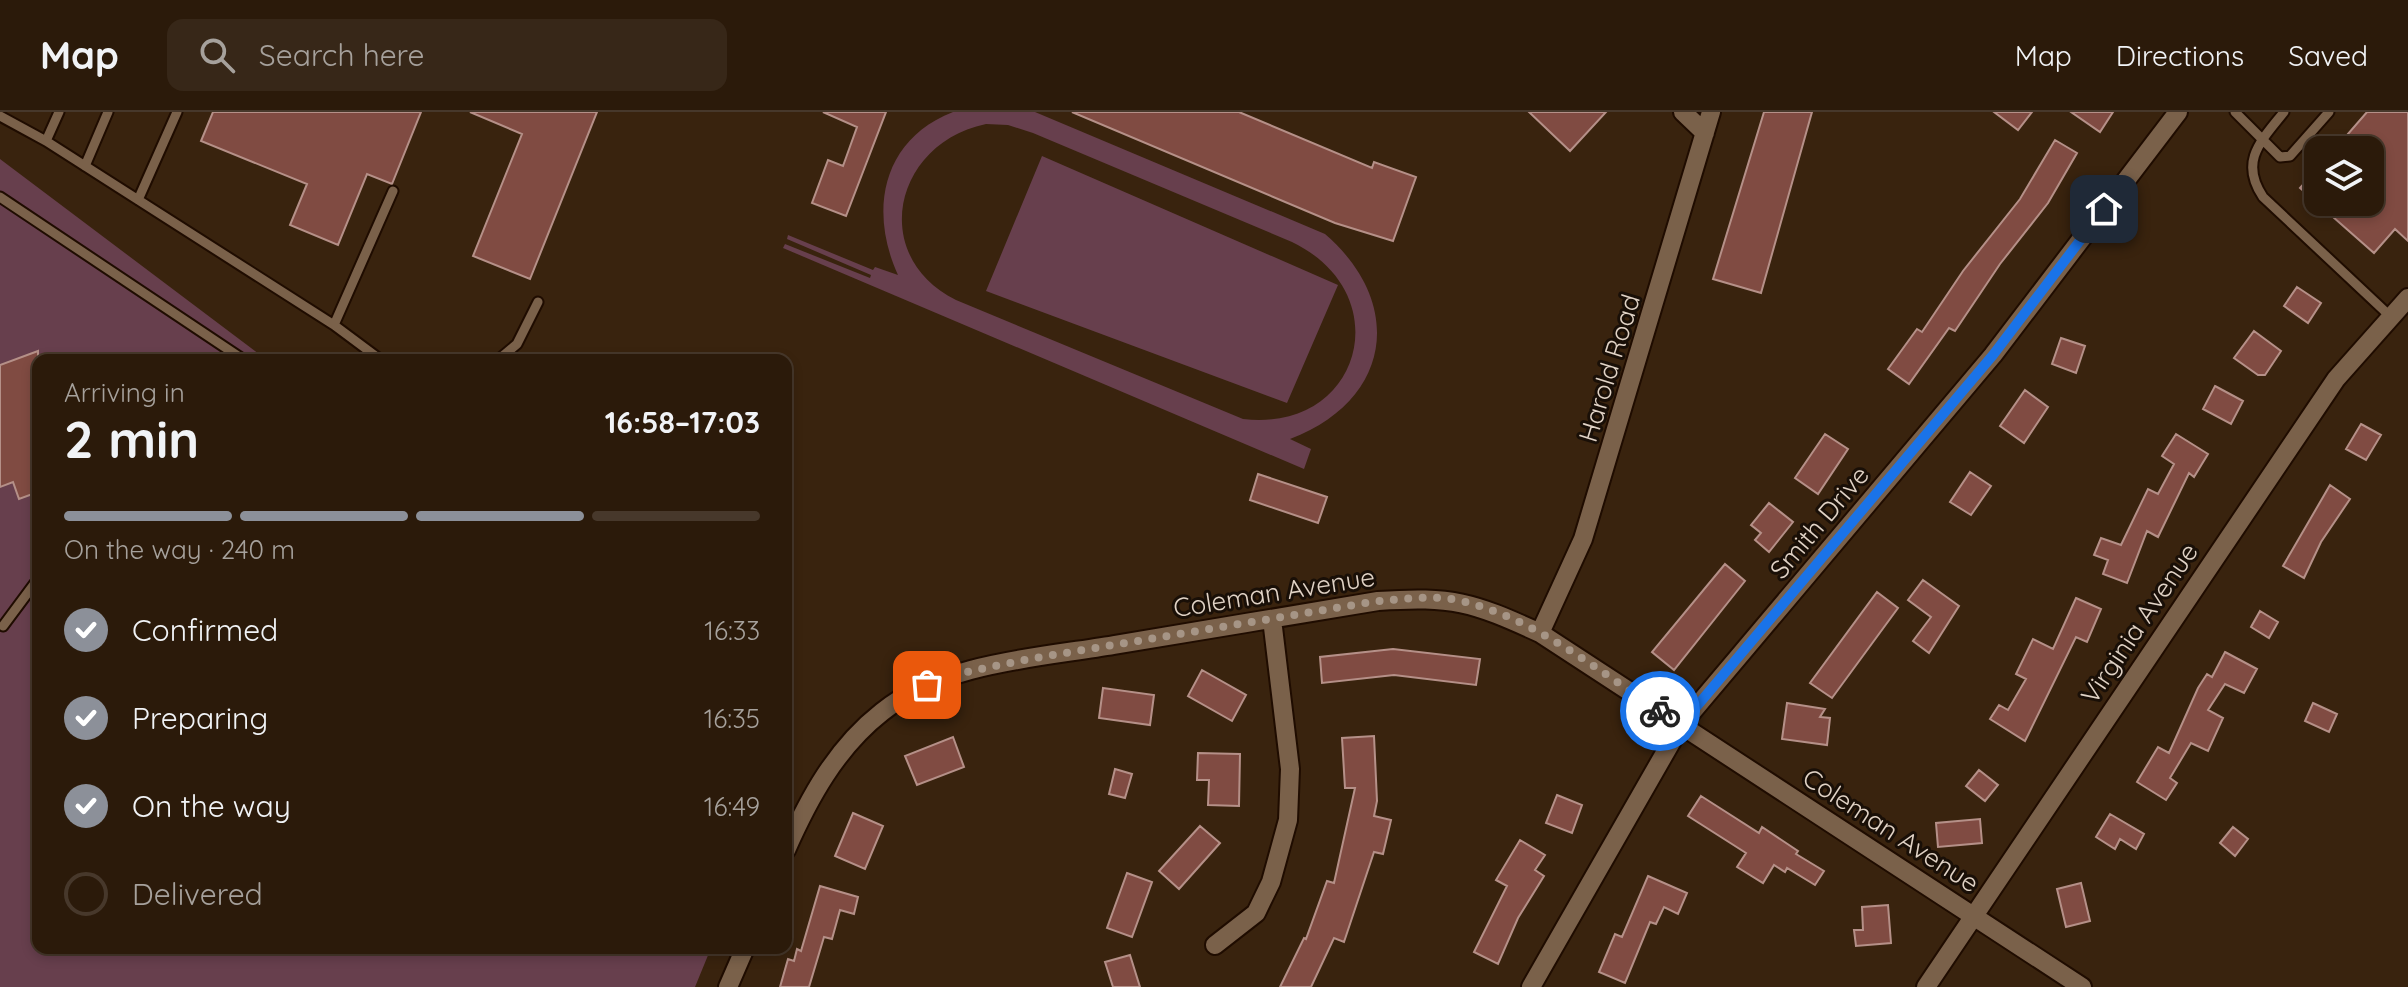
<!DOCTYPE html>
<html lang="en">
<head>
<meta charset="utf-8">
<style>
  :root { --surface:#2b1a0a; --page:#372718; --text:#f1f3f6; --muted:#a6a19c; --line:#47382b; --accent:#8c9099 }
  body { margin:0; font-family:Quicksand,sans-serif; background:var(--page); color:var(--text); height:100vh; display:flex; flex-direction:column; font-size:30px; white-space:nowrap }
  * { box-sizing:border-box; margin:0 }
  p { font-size:26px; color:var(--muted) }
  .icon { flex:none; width:44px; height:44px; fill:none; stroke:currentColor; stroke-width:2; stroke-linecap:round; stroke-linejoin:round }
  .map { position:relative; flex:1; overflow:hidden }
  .sheet { position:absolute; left:32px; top:242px; width:760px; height:600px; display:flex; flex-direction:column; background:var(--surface); border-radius:16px; box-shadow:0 4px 12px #0003,0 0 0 2px var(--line) }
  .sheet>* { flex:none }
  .controls { position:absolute; left:2304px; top:24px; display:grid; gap:16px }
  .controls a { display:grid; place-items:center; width:80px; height:80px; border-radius:16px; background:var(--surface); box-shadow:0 4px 12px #0003,0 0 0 2px var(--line); font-size:40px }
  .pin { position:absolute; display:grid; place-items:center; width:68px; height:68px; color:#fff; margin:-34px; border-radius:16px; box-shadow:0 4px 12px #0006 }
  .courier { position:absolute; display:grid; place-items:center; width:80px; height:80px; margin:-40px; border:6px solid #1a73e8; border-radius:50%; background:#fff; color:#222; box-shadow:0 2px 10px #0007 }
  .summary em { font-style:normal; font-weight:800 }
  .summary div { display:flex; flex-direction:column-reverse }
  .summary { display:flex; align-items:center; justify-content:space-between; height:136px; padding:0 32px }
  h1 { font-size:52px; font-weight:800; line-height:60px }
  .bar { display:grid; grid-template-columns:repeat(4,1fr); gap:12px 8px; align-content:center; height:96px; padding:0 32px }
  .bar i { height:10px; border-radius:6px; background:var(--line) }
  .bar .on { background:var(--accent) }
  .bar p { grid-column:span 4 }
  ol { padding:0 32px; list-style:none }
  li { display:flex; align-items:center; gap:24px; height:88px }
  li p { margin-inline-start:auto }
  li .icon { padding:8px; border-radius:50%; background:var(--accent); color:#fff; stroke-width:4 }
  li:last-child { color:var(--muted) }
  li i { width:44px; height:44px; border:4px solid var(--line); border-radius:50% }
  header { display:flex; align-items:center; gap:48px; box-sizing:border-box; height:112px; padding:0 40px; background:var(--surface); border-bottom:2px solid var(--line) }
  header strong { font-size:38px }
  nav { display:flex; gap:44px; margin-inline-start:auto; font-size:28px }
  .search { width:560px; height:72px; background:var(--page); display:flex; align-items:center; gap:20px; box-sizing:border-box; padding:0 28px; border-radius:16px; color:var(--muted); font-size:30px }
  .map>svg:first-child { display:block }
</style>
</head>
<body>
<header>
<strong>Map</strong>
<div class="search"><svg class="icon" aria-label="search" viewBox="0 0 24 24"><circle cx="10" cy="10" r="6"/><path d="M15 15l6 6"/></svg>Search here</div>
<nav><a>Map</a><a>Directions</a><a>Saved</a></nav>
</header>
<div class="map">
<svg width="2408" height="875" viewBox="0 0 2408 875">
  <rect width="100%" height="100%" fill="#39230e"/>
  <path fill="#673f4d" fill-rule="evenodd" d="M953,0h82l290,122c81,70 66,167 -35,205l21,10 -7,20 -521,-221 2,-4 85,34 1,-3 -84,-36 1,-4 85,35 2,-3 23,8c-29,-63 -17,-135 55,-163zM986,12l22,1 25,8 259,109c108,52 69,191 -49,177l-287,-119c-88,-44 -62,-157 30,-176z
    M1042,44l296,129 -51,118 -301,-112z
    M0,47l267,201h-229v588h673l-16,39h-695z"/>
  <path fill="#804b42" stroke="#b59088" stroke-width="2" d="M213,0h208l-29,72 -25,-10 -29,71 -48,-20 17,-41 -106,-43z
    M470,0h127l-67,167 -57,-23 49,-122z
    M823,0h63l-40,104 -34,-13 16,-43 15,6 14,-39z
    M1072,0h167l133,56 2,-6 42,15 -23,64 -58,-18z
    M1529,0h77l-36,39z
    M1764,0h48l-51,181 -48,-14z
    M1994,0h38l-14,18z
    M2071,0h42l-13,20z
    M2367,0h41v129l-13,-12 -21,24 -74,-65 18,-20v34h52v-52h-36z
    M2055,28l22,13 -29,50 -48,61 -45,67 -6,-3 -40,56 -21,-15 29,-40 5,3 41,-61 57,-72z
    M2297,175l24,16 -13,20 -24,-17z
    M2254,219l27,20 -16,24h-7l-24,-17z
    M2061,226l24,8 -9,27 -24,-9z
    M38,239v141l-19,7 -6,-17 -13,5v-122z
    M2215,274l28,15 -12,23 -28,-15z
    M2025,278l23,17 -24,36 -24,-17z
    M2361,312l20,11 -15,25 -20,-11z
    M1825,322l23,15 -30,45 -23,-16z
    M2176,322l32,20 -14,23 -5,-4 -31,64 -11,-6 -20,52 -24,-9 5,-14 -14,-5 7,-17 20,7 27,-56 10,5 16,-30 -12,-8z
    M1970,360l21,14 -20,29 -21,-13z
    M1258,362l69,23 -9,26 -68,-23z
    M2330,373l20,14 -29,43 -17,36 -21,-12z
    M1769,391l24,19 -24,30 -14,-12 6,-7 -10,-8z
    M1725,452l20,17 -71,89 -22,-18z
    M1923,468l36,26 -30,47 -16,-12 18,-24 -23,-17z
    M1877,480l21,16 -66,90 -22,-15z
    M2076,486l25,11 -14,33 -11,-5 -51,104 -35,-22 9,-14 9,5 18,-31 -10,-5 17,-35 20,10z
    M2260,499l18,11 -9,16 -18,-11z
    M1393,537l87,10 -4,26 -82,-10 -72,8 -2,-26z
    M2225,540l32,17 -13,24 -19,-9 -17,26 15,8 -15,33 -17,-8 -21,35 7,5 -11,17 -29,-18 21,-35 11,6 29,-65 9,-14 5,3z
    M1202,558l44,25 -14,26 -44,-25z
    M1103,576l51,7 -4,30 -51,-7z
    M1787,591l38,6 -5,8 10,1 -3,27 -45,-6z
    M2313,591l24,11 -8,18 -24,-11z
    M1374,624l3,65 -3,15 17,4 -8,34 -9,-2 -30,90 -10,-4 -23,49h-31l24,-49 2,1 21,-58 7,2 21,-95h-10l-3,-50z
    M953,625l11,30 -47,18 -12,-29z
    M1198,641l42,1 -1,52 -31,-1 1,-25h-12z
    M1115,657l17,5 -7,24 -16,-4z
    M1979,658l19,15 -13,16 -19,-15z
    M1557,683l25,10 -10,28 -26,-10z
    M1701,684l58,37 3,-6 36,24 -2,3 28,17 -9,14 -28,-17 -2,4 -11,-7 -11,18 -26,-16 9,-14 -58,-37z
    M853,701l30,13 -18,43 -30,-13z
    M2110,702l34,20 -8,15 -16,-10 -5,10 -19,-12z
    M1980,707l2,24 -44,4 -2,-24z
    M1200,714l20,17 -41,46 -20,-18z
    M2233,715l15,12 -13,17 -15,-13z
    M1520,728l25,15 -10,15 9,6 -26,42 -20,46 -24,-12 33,-66 -11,-6z
    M1127,761l25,9 -20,55 -25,-9z
    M1648,764l39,17 -9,21 -14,-7 -8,17 -6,-2 -25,61 -26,-11 16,-38 7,3z
    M2081,771l9,38 -24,6 -9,-38z
    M820,774l38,11 -4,17 -14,-4 -8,29 -8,-2 -15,50h-29l8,-28 6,2 3,-12 4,2z
    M1888,793l3,38 -35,3 -2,-16h9l-1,-23z
    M1130,843l10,32h-27l-8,-25z"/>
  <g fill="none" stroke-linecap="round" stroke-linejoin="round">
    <defs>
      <path id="service" d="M59,0l-13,29 288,184 47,35
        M2235,0l45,45 10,-1 39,-44
        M2284,0c-23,29 -45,49 -21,85l128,120
        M0,4l46,25
        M85,54l23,-54
        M0,85l244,163
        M138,88l39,-88
        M334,213l59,-134
        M498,248l19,-16 21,-42
        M3,514l35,-47"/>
      <path id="minor" d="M1683,0l22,21
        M1540,521l43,-94 128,-427
        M786,738c23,-52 50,-102 96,-138 62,-50 156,-54 232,-67 88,-15 176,-29 264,-44 75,-5 94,1 162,32l542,354
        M1215,833l41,-32 15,-31 17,-62 2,-51 -18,-150
        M728,875l17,-39
        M1531,875l150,-262 312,-370 185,-243
        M1926,875l410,-608 72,-81"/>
    </defs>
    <use href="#service" stroke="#1f0c00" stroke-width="13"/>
    <use href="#minor" stroke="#1f0c00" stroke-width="22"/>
    <use href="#service" stroke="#7a614a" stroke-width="9"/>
    <use href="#minor" stroke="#7a614a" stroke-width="18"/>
  </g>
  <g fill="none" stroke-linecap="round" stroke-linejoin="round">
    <path stroke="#a69586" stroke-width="8" stroke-dasharray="0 14.4" d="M927,573l35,-12 67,-14 349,-58c26,-2 53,-6 79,-1 75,16 140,70 203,111"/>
    <path stroke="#1a73e8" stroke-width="10" d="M1660,599l21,14 312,-370 111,-146"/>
  </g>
  <g text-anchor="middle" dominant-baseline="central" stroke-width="6" stroke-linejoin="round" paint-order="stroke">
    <g font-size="26" fill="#e1d3c6" stroke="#190f07">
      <text transform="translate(1609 256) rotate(-73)">Harold Road</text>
      <text transform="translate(1819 410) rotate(-50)">Smith Drive</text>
      <text transform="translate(1274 480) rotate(-9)">Coleman Avenue</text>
      <text transform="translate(2139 511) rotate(-56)">Virginia Avenue</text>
      <text transform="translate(1891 718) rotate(33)">Coleman Avenue</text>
    </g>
  </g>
</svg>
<div class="controls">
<a><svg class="icon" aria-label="layers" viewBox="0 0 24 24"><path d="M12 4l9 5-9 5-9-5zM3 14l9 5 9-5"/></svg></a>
</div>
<div class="pin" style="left:927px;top:573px;background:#ea580c"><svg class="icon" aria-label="bag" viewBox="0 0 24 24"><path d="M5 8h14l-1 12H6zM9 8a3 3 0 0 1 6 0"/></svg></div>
<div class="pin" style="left:2104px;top:97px;background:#1f2937"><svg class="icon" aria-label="home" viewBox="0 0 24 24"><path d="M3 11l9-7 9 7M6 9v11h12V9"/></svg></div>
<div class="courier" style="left:1660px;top:599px"><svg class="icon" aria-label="bike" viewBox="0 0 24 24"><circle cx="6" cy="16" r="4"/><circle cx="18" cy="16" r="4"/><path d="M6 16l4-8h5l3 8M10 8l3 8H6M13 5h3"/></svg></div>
<section class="sheet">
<div class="summary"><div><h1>2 min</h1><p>Arriving in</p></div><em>16:58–17:03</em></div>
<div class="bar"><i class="on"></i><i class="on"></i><i class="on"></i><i></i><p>On the way · 240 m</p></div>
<ol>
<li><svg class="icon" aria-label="check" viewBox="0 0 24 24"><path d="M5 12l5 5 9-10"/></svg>Confirmed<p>16:33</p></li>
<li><svg class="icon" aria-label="check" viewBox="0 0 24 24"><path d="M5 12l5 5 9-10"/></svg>Preparing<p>16:35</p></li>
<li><svg class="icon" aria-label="check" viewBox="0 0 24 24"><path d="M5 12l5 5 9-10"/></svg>On the way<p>16:49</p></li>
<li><i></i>Delivered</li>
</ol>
</section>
</div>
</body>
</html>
